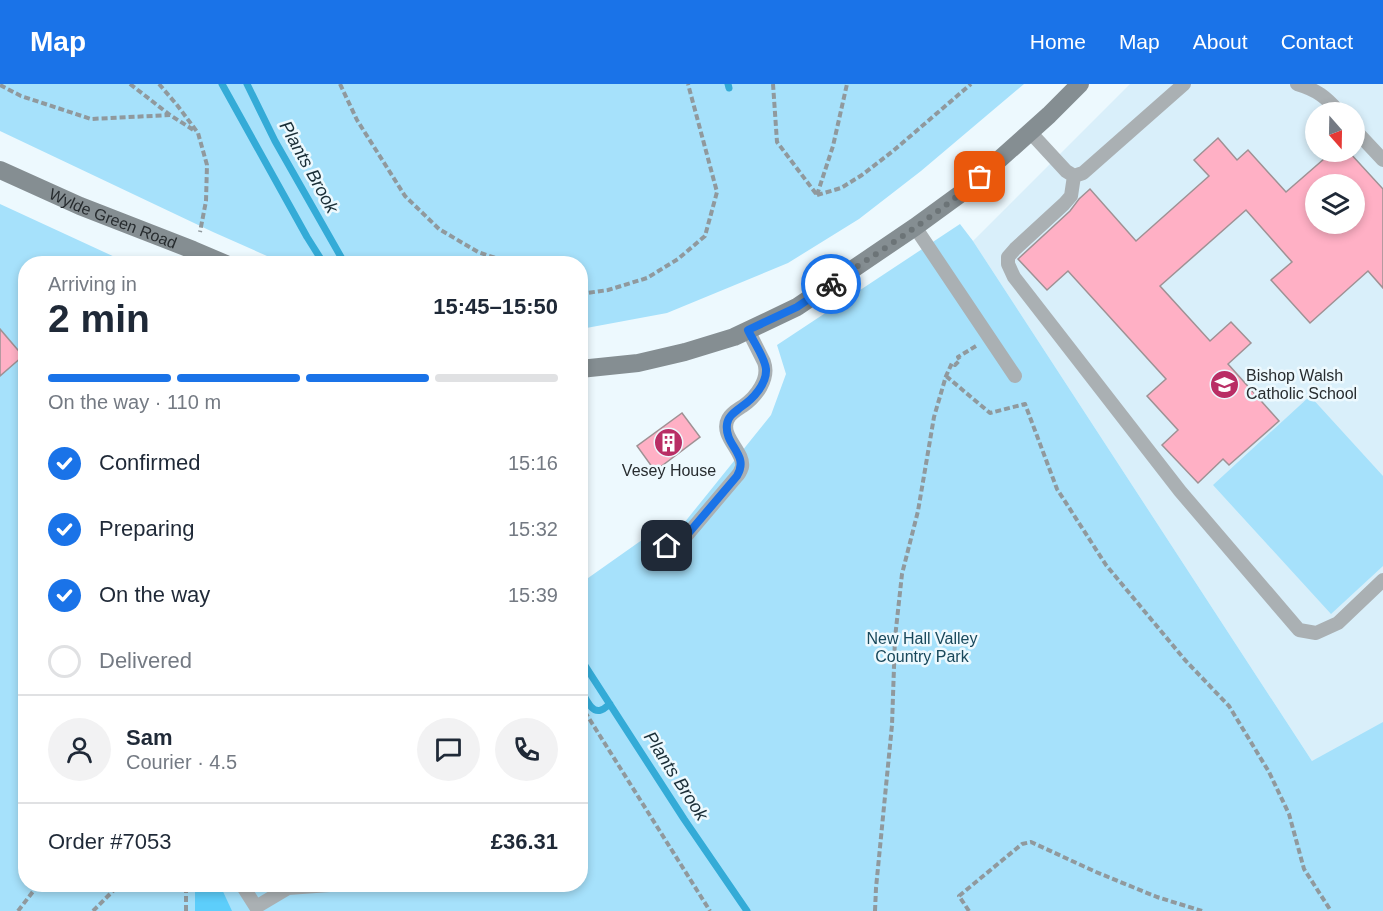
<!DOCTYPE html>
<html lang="en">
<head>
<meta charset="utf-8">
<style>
  :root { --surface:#fff; --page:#f2f2f3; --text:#1f2937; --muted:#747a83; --line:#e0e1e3; --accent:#1a73e8 }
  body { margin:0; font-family:Helvetica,sans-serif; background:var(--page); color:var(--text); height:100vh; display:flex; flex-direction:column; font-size:22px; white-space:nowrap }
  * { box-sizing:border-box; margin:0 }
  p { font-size:20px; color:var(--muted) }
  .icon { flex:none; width:33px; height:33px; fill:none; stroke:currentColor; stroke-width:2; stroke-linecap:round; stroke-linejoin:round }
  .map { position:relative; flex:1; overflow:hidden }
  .panel { position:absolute; left:18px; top:172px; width:570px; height:636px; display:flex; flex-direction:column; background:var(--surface); border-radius:24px; box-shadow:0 3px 9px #0003 }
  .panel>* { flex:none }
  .needle { width:39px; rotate:160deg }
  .tools { position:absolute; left:1305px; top:18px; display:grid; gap:12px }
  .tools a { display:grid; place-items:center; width:60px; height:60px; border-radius:50%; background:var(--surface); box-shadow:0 3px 9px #0003; font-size:30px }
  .pin { position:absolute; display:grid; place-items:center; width:51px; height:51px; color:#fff; margin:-26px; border-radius:12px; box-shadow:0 3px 9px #0006 }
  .courier { position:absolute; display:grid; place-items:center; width:60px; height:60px; margin:-30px; border:4px solid #1a73e8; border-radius:50%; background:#fff; color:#222; box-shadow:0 2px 8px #0007 }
  .overview em { font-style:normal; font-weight:800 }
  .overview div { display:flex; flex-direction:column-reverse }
  .overview { display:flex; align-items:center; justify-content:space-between; height:102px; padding:0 30px }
  h1 { font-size:39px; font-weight:800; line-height:45px }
  .bar { display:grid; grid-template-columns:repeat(4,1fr); gap:9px 6px; align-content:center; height:72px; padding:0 30px }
  .bar i { height:8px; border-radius:4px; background:var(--line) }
  .bar .active { background:var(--accent) }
  .bar p { grid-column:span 4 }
  .line { display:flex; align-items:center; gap:15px; padding:0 30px; border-top:2px solid var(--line) }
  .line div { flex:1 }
  .round { display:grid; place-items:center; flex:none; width:63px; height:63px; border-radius:32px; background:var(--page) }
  ol { padding:0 30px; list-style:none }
  li { display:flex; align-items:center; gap:18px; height:66px }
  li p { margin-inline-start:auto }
  li .icon { padding:6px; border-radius:50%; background:var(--accent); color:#fff; stroke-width:4 }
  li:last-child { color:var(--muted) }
  li i { width:33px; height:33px; border:3px solid var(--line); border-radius:50% }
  header { display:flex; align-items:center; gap:36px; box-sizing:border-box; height:84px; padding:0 30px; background:var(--accent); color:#fff }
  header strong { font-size:28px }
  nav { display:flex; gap:33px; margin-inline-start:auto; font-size:21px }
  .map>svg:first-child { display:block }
</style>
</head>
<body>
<header>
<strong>Map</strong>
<nav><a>Home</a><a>Map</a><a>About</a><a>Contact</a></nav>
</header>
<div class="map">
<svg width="1383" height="827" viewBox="0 0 1383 827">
  <rect width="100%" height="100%" fill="#edf9fe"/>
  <path fill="#d9effa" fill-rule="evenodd" d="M1130,0h253v782l-71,-105 -339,-520zM1316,28h38v40h-38zM1316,100h38v40h-38z"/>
  <path fill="#a6e1fb" d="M0,0h1024l-103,87 -62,48 -71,44 -121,50 -86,16 -1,-65h-295l-72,-32 -213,-101z
    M0,120l130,60h-104v621h554l1,-302 85,-60 10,10 95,-118 15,-41 -9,-29 183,-121 13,17 339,520 71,-39v189h-1383z
    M1310,312l73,80v90l-52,48 -118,-129z"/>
  <path fill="#5dcefb" d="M195,801h25l12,26h-37z"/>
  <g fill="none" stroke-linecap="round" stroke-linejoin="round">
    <path stroke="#34abd7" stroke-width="7" d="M222,0l85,153 17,27
      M247,0l28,57 70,123
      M728,0l1,4
      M580,574l104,161 63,92
      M580,605c5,7 11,25 21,21 4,-1 6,-4 9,-6
      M580,648l3,-2
      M398,804l6,-3"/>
  </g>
  <path fill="#ffb0c5" stroke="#9f9194" stroke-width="1.5" fill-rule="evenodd" d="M1218,54l19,22 11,-10 38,42 46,-40h17l34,37v99l-15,-17 -58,52 -39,-43 21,-18 -46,-52 -86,76 50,55 21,-19 20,21 -23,21 51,57 -50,44 -6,-6 -25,24 -36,-38 16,-15 -31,-34 19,-17 -98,-108 -21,19 -29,-31 52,-48 9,-12 11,-10 46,52 73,-65 -15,-16zM1316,100h38v40h-38z
    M0,245l23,27 -23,20z
    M682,329l18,24 -45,34 -18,-25z"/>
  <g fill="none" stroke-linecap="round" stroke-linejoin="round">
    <path stroke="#90999d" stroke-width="4" stroke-dasharray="6 3" stroke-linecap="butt" d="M130,0l40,31 25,16
      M159,0l18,21 21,28 9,32 -1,36 -6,31
      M340,0l17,36 48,76 34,33 39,23 35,12
      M773,0l4,58 40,53
      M0,1l21,11 70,23 79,-4
      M817,111l24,-7 21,-13 31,-24 78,-67
      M817,111l16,-49 14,-62
      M580,210l28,-4 39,-12 31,-19 27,-23 12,-44 -29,-108
      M946,292l44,37 35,-9 32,85 49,76 79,95 44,46 40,66 20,42 15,55 27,42
      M580,620l130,207
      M18,827l20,-26
      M93,827l26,-26
      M186,827v-26
      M875,827l1,-23 16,-163 3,-87 7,-64 16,-63 16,-94 12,-41 6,-13 3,2 5,-5 -2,-3 18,-11
      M969,827l-10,-15 63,-52 9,-2 65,30 61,25 45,14"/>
    <path stroke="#aab0b3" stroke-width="14" d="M1297,0c20,6 29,13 42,28
      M1354,45l29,31
      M1030,48l36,39 8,5 9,-3 101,-89
      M1074,92l-3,20 -7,8 -49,45 -7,8v7l6,13 166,214 119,139 17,3 22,-10 45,-43
      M915,143l100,149
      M654,466l24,-9 9,-6 50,-59c2,-2 4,-6 5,-9 3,-15 -23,-31 -14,-48 3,-6 9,-9 15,-13 13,-9 27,-27 21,-44l-16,-32
      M242,801l14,22 32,-19 42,-3"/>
    <g stroke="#858e92" stroke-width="18">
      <path id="s1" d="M0,86l80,36 113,44 33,14"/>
      <path d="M580,285l58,-6 47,-11 49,-15 63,-30 118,-80 48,-35 86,-77 31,-31"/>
    </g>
  </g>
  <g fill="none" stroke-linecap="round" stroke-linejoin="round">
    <path stroke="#6c7477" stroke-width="6" stroke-dasharray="0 10.8" d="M831,200c50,-34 103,-66 149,-107"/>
    <path stroke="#1a73e8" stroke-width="8" d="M667,462l11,-5 9,-6 50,-59c13,-22 -13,-30 -10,-52 1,-8 8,-12 14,-17 12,-8 26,-23 25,-38 -1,-11 -13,-28 -18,-39l49,-23 34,-23"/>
  </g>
  <defs>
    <symbol id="school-disc" viewBox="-11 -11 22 22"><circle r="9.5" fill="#b92e65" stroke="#edf9fe"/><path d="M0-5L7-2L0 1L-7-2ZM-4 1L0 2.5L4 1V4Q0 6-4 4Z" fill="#fff"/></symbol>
    <symbol id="building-disc" viewBox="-11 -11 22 22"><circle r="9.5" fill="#b92e65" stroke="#edf9fe"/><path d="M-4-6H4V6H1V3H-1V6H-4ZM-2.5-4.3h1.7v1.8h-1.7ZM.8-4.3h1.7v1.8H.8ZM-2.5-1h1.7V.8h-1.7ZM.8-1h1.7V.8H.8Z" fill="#fff"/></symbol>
  </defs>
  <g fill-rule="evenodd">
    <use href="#school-disc" x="1208" y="284" width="33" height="33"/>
    <use href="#building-disc" x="652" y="342" width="33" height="33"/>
  </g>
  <g text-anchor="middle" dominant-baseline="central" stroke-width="5" stroke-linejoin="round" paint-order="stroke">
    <g font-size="16" fill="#272c2f" stroke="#edf9fe">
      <text stroke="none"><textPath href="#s1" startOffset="123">Wylde Green Road</textPath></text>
    </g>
    <g font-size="16" fill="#272c2f" stroke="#edf9fe" text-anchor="start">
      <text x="1246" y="291">Bishop Walsh<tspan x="1246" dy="18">Catholic School</tspan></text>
      <text x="669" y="386" text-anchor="middle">Vesey House</text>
    </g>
    <g font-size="16" fill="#18485b" stroke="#edf9fe">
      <text x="922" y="554">New Hall Valley<tspan x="922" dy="18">Country Park</tspan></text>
    </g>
    <g font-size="18" font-style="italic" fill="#192d36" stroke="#edf9fe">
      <text transform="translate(309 83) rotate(61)">Plants Brook</text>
      <text transform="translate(676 692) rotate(57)">Plants Brook</text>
    </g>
  </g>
</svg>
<div class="tools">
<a><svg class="needle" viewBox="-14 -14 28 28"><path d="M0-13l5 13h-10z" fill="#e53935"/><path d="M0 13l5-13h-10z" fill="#747a83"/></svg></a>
<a><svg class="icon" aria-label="layers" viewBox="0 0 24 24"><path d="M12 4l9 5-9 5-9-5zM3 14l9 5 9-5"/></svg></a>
</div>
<div class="pin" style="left:980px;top:93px;background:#ea580c"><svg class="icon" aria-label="bag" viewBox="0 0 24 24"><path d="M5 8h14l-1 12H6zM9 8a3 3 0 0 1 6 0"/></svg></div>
<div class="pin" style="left:667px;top:462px;background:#1f2937"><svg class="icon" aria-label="home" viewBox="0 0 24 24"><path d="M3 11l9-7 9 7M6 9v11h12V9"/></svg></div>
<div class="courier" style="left:831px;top:200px"><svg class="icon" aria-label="bike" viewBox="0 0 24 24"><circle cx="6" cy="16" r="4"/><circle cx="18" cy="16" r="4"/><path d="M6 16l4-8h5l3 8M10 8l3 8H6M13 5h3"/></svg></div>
<section class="panel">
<div class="overview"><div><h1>2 min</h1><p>Arriving in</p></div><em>15:45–15:50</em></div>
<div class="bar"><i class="active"></i><i class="active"></i><i class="active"></i><i></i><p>On the way · 110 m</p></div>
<ol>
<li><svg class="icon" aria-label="check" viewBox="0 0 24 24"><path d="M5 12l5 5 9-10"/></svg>Confirmed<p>15:16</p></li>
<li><svg class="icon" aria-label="check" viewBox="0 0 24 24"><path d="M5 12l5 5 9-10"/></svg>Preparing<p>15:32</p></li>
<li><svg class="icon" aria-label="check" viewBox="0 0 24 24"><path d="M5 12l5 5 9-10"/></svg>On the way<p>15:39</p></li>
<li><i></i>Delivered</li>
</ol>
<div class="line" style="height:108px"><a class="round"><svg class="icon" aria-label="person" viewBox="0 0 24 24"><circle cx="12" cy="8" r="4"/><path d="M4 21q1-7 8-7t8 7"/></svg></a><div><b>Sam</b><p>Courier · 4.5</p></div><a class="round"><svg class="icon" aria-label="chat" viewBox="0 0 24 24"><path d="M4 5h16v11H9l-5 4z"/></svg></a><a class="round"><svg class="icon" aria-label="phone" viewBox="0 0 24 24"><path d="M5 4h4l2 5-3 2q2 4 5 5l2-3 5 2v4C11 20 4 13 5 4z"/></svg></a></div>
<div class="line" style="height:78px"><div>Order #7053</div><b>£36.31</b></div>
</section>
</div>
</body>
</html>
